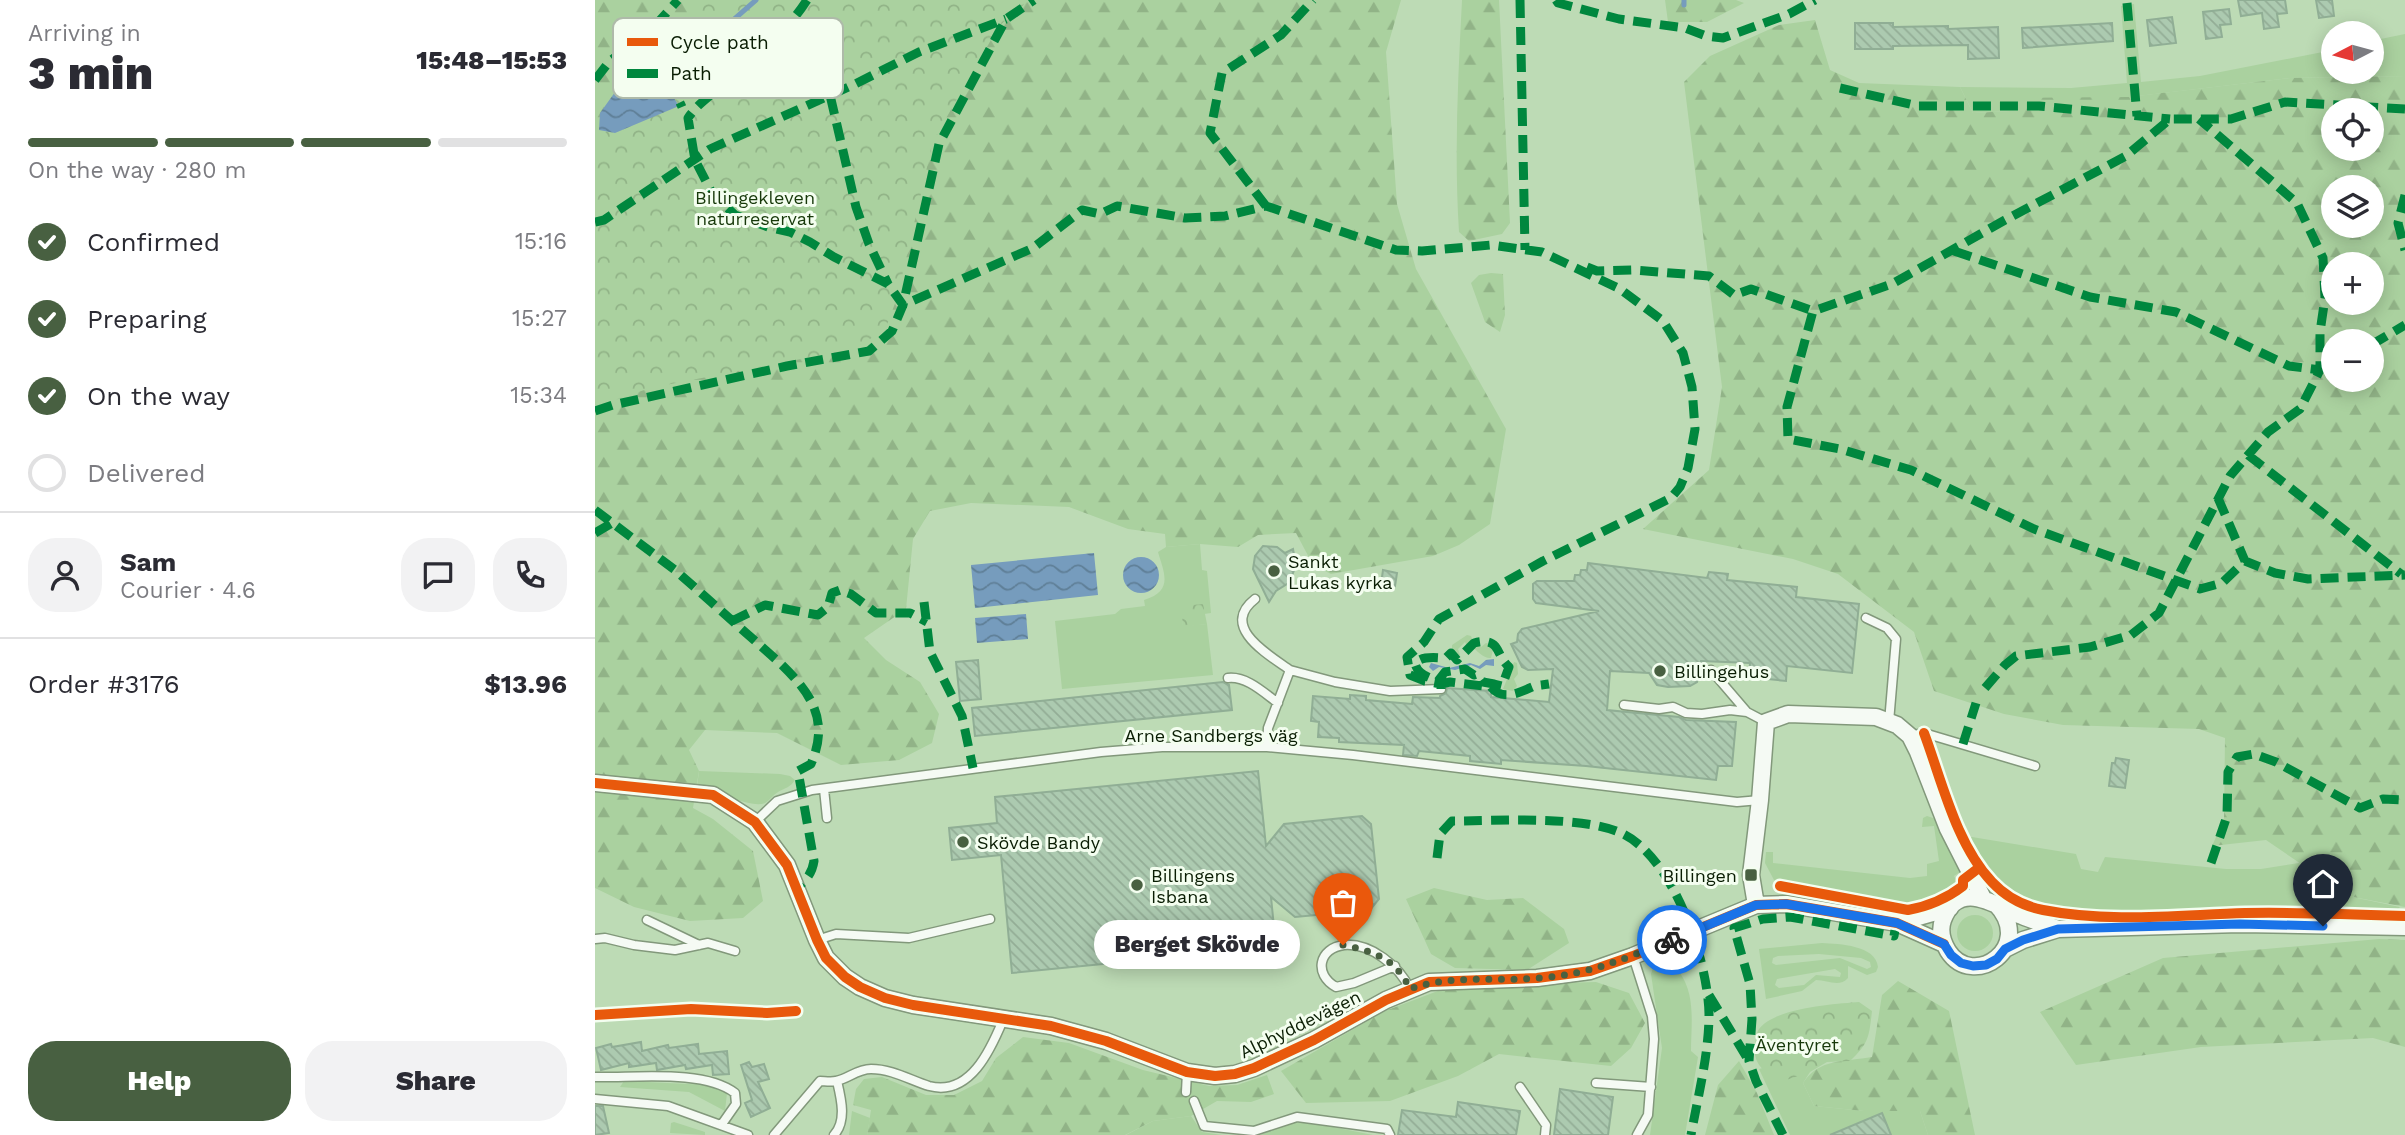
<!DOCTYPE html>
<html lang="en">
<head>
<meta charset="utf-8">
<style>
  :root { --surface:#fff; --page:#f2f2f3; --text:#2b2b33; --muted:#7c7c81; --line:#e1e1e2; --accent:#486041 }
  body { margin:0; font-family:"Work Sans",sans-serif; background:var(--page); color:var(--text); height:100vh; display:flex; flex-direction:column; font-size:26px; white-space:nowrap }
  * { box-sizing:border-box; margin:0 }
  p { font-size:23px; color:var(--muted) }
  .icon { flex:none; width:38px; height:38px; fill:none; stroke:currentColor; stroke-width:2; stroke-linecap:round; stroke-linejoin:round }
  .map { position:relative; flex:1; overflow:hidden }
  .details { display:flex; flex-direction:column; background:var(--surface); width:595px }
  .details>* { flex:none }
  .needle { width:46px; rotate:264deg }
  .tools { position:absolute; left:1726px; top:21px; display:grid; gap:14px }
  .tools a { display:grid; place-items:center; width:63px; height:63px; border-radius:50%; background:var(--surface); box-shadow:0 4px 18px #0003; font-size:35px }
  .pin { position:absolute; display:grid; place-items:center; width:60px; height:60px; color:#fff; margin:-72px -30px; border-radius:50% 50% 50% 0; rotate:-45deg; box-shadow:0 0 7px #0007 }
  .pin .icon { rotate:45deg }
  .courier { position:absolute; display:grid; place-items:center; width:70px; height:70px; margin:-35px; border:5px solid #1a73e8; border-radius:50%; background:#fff; color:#222; box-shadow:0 2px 9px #0007 }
  .bubble { position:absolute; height:49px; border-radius:24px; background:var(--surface); box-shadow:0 4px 18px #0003; font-size:23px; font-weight:800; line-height:49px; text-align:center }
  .headline em { font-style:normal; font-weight:800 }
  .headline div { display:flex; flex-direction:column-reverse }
  .headline { display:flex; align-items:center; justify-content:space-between; height:119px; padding:0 28px }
  h1 { font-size:46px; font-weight:800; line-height:52px }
  .bar { display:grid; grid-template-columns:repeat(4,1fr); gap:10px 7px; align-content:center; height:84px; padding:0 28px }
  .bar i { height:9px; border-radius:5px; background:var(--line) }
  .bar .active { background:var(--accent) }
  .bar p { grid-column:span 4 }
  .line { display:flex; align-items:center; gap:18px; padding:0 28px; border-top:2px solid var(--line) }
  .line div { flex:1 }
  .round { display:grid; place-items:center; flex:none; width:74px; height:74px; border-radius:28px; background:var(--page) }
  ol { padding:0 28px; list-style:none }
  li { display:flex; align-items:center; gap:21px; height:77px }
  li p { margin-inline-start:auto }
  li .icon { padding:7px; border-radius:50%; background:var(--accent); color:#fff; stroke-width:4 }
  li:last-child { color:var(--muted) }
  li i { width:38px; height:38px; border:4px solid var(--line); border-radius:50% }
  .cta { display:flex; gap:14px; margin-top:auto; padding:14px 28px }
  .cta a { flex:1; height:80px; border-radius:28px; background:var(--accent); color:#fff; font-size:28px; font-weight:800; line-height:80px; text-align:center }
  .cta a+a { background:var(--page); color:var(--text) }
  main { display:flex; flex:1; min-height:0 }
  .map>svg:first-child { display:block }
</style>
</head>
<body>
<main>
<section class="details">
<div class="headline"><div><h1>3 min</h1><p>Arriving in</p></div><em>15:48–15:53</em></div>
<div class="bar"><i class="active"></i><i class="active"></i><i class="active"></i><i></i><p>On the way · 280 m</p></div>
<ol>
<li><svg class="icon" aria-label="check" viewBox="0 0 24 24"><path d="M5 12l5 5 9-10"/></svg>Confirmed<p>15:16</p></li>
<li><svg class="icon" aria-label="check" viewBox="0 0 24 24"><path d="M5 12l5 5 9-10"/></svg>Preparing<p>15:27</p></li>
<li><svg class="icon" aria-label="check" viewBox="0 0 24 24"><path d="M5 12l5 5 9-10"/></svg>On the way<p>15:34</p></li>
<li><i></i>Delivered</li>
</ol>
<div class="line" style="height:126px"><a class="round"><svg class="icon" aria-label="person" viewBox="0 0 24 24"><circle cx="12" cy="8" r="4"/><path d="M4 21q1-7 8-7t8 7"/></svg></a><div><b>Sam</b><p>Courier · 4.6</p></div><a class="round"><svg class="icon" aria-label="chat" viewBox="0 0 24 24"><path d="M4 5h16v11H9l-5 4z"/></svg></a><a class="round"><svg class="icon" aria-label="phone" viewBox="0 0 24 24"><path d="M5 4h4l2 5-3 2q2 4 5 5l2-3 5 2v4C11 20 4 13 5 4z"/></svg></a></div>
<div class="line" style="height:91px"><div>Order #3176</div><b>$13.96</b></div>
<div class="cta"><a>Help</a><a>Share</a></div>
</section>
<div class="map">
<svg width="1810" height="1135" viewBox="0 0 1810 1135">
  <defs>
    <pattern id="forest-firs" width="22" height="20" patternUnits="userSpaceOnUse" patternTransform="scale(1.75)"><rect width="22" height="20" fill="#aad19f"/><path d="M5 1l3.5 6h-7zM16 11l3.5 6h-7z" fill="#91b387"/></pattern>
    <pattern id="park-crowns" width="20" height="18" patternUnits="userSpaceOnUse" patternTransform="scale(1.75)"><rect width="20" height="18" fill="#aad19f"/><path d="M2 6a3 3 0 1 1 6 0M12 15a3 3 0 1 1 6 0" fill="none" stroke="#91b387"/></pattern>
    <pattern id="water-waves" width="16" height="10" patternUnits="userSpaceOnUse" patternTransform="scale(1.75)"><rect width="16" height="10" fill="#769cbd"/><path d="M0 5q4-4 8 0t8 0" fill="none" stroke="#5f7f97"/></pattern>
    <pattern id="building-back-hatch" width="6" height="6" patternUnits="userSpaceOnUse" patternTransform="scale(1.75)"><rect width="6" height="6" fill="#accab0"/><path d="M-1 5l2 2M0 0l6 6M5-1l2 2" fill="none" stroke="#93ad96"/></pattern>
  </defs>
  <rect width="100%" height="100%" fill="#bddbb5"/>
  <path fill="#aad19f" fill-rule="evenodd" d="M1539,4l7,78 59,-6 133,-26v22h38v-31l34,-7v42l-115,2 -280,33 -37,2 -13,-26 111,1 56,-5 -6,-77z
    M605,544l2,26 5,1 4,42 -7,1 -22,-8 1,20 24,-2 6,51 -151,14 -7,-68 60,-7 6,-5 24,-3 -1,-6c30,-9 20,-27 14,-48l8,-5z
    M872,635l4,1 2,5 -6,5 -2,-4 -7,7 2,6 -3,2 -5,-7v-5z
    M881,643l5,4 5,-4 4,1 3,6 -2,8c-7,1 -14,-7 -19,-12z
    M919,662l3,1 1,11 -4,5 3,7 -4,5 -10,-2z
    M104,771l81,3 10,2 5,4c-4,7 -10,8 -17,12 -5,3 -8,8 -13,11 -13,6 -52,-13 -68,-16z
    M1332,816l12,4 21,52 -6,4 5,9 -22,14 -32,7 -131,-26 -9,-17 1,-11h7v11l137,15 17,-2v-12l12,-3 -5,-35 -12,1 1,-9z
    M1377,837l104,17 5,15 17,3 7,-15 121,12h35l38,-6 49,33 52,11 -5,5c-71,-2 -141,-2 -212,-1 -38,1 -75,2 -112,-2 -12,-1 -25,-1 -37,-5 -32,-11 -50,-39 -66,-66z
    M1362 933a18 18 0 1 1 36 0a18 18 0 1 1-36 0Z
    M1227,943c17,1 54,2 56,24l-2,5 -9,3 -19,-9v12c-9,10 -20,2 -32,2l-14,11 -36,8 -7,-50zM1224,954l42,4 9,4 1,5 -4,2 -27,-11 -64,7 -4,-2 1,-5 5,-2zM1240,969l6,4 -1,4 -24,-2 -12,10 -25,3 -4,-3 2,-6z
    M1072,955c4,9 9,11 13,18 16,23 11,53 11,78l7,6 -13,78h-35l12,-87 -11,-74 3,-9z
    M1186,1063l29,9 -7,11 11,23 50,5h56l8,24h-37l-9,-22 -53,22h-39l-31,-66z
    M29,1081l86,4 17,8 -2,18 -36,-19 -69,-5z
    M257,1111l18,7 -3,17h-18z
    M596,1116l11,16 20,3h-96l27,-14z
    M79,1122l31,10v3l-35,-2 1,-10z
    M713,1122l65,13h-113l31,-12z"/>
  <path fill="url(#forest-firs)" fill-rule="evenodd" d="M0,0h806l-15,52 11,152 19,65 90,160 -16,95 -31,21 -26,11 -102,18 -18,-9 -17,-32 -38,2 -20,12 -38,-3 -34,3 -1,-13 -37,-5 -59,-22 -98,-4 -41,8 -17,28 -7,70 -42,29 22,22 34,22 19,32 -7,29 -33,17 -58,5 -64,-32 -72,-3 -16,20 10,21 -6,37 20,11 40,32 10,50 -20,17 -53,3 -56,-14 -39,-19z
    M867,0h37l11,223 -8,11 -33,7 -10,-9c-5,-78 -1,-154 3,-232z
    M1070,0h71l8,3 -37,19h-39z
    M1220,20l15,50 29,13 101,4 13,26 37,-2 8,-13 110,-1 162,-19 115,-2v831l-57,-11 -82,-56 -54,6 12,-27 1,-81 -26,-9 -136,-4 -59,-11 -70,-23 -20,-59 -76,-58 -45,-15 -150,-30 66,-59 13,-83 -38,-305 26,-26 69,-31zM1738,110h38v39h-38zM1738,187h38v39h-38zM1738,264h38v39h-38zM1738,341h38v39h-38z
    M896,273l12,1 2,41 -5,17 -15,-10 -14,-39 8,-8z
    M839,888l53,12 36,-2 41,31 5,14 -42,27 -72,-2 -24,-14 -25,-55z
    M1784,939l26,1v107l-32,-9 -172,9 -125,18 -36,-53 123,-54z
    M1303,981l51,30 26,124h-47l-8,-24h-56l-50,-5 -11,-23c16,-25 42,-21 69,-26l10,-62z
    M1001,982l33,11 16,30 -14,25 -20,18 -112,-12 -41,22 -68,25 -84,2 -25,-32 104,-60 66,-25z
    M428,1037l46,6 74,27 66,16 28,-1 30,-10 7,19 -23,8 -34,-1 -26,15 -38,5 -28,14h-258l4,-25 -18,-5 3,-16 8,-10 18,-2 44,18h28l28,-14 14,-23z
    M1144,1061l18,32 17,42h-69l13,-50z"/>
  <path fill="url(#park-crowns)" d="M105,0h329l-30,26 -66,115 -36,157 -12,32 -32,19 -203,39 -55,19v-269h5l84,-83z
    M608,604l4,20 -24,3 -2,-21z
    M1264,1002l13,9c-3,26 -3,32 -22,50l-23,1 -17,10 -30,10c-15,-9 -28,-18 -25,-38 1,-4 1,-8 2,-11 10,-25 78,-29 102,-31z"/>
  <path fill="url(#water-waves)" d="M56,63l28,43 -64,27 -16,-3 1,-17 23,-32z
    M499,553l4,42 -123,13 -4,-43z
    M528 575a18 18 0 1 1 36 0a18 18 0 1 1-36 0Z
    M431,614l2,25 -51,4 -2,-25z
    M899,659v7l-8,-1 -6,4 -9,-4 -16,5 -16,-3 -6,4 -4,-4 2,-4 18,5 21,-5 9,3 7,-6z"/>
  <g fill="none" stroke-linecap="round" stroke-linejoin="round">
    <path stroke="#769cbd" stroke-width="5" d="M1089,0v5
      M65,84l96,-84"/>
  </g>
  <path fill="url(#building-back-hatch)" stroke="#90ae95" stroke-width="2" d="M1643,0h47l2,13 -10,1 2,13 -15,2 -2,-16 -21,3z
    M1721,0h16l2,16 -15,2z
    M1634,9l2,15 -11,1 2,12 -16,2 -3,-27z
    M1577,17l4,26 -26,3 -3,-26z
    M1260,23h38v4l55,-1v3l50,-2 1,31 -31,1v-14l-75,1v3h-38z
    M1517,23l1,18 -90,7 -1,-20z
    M668,546l14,1 8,6 8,-4 2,11v7l-5,15 -14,9 -7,11 -16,-33 2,-13z
    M993,563l119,15 2,-6 19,2 -1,6 70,7 -1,10 63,7 -7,69 -65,-7 -1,15 -37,-4 1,-14 -49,-2 -4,21 -7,4 -22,1 -11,-2 -8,-12 -39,-2 -3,39 72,7 7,3 50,2 -4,44h-14l-2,14 -130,-14 -85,-6v4l-31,-3v-5l-51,-5 -2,5 -14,-1 1,-10 -65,-3v-4l-21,-1 1,-15 -8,-1 2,-25 37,3v-4l16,1v4l46,4 1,-7 27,1v-2l6,-3 1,-5 44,3v6l58,5 4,-33 -25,1 -6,-3 -11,-23 6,-2 1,-8 4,-5 77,-18 -63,-8 -3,-4v-15l4,-3h37l1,-6h5l1,-5h6z
    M788,570l14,3 -2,13 -14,-2z
    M383,660l3,39 -21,2 -4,-39z
    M628,682l6,3 3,25 -257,26 -3,-28z
    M1521,758l13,2 -4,28 -16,-2 3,-23h3z
    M663,771l8,75 18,-22 78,-8 9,8 8,75 -9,11 -75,7 -24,-20 5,50 -264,26 -11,-118 -49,5 -3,-32 48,-5 -2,-26z
    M46,1042l1,9 26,-6 1,3 29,-4 1,10 28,-3 2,23 -16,1 -1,-10 -26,4 -1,-4 -28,5 -1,-7 -27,4v-4l-28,7 -5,-22 15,-4 1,3z
    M154,1062l3,5 12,-3 5,15 -11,3 12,26 -19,9 -6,-14 7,-3 -11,-35z
    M965,1089l53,8 -5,38h-54z
    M863,1102l62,9 -4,24h-118l4,-25 54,7z
    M0,1106h8l6,27 -14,2z
    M1287,1113l9,22h-61z"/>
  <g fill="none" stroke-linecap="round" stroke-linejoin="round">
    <defs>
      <path id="lane" d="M660,599c-36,28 14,56 35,71l-22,58 -1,19
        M1271,618l21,10 9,11 -7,83
        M695,670l45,12 55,9 51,-2
        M1116,670l36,42
        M633,678c19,-2 36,15 50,25
        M1029,705l35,4 14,-2 13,6 16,1 28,-4 17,2 19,10
        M1315,736l14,-3 111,33
        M229,789l3,29
        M160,822l22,-21 35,-11 289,-38 61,-5h105l86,8 384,47 23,-2
        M52,920l52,25
        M0,939l10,-1 29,7 41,5 33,-7 27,8
        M222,940l19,-6 73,4 81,-19
        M1038,956l19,60 2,23 -6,76 -11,20
        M800,966l-41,17 -18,4c-23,-13 -17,-39 8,-42 27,-2 55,21 66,44
        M0,1077c39,1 109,-8 140,16l1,11 -14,20
        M1001,1083l55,4
        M925,1087l26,38 -1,10
        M591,1092l1,-20
        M0,1099l73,7 80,29
        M599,1101l10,25 50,5 43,-14 90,12 3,6
        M179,1135l46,-54c4,0 11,1 16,0 12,-2 21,-12 35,-12 21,0 39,11 58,17 41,11 62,-37 74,-66
        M239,1135c13,-14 7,-37 3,-54"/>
      <path id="street" d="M0,783l118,12 42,27 32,43 30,75 9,18 19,19 15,10 25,11 28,7 138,21 55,15 81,31 28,4 20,-2 19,-6 60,-28 72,-40 43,-18 108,-4 53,-7 43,-15 123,-51 30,-1 111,19 47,21
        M1401,904c40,43 -23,86 -48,47 -6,-10 -9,-20 -5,-31 16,-43 54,-13 79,-4 12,5 24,8 36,13
        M1161,905l-5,-30 9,-75 6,-78 22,-8 88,3 21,8 13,11 8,16 30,77 35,69
        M1302,923l53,-15
        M1410,949l18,-9 35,-11 182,-5 165,3"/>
    </defs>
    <use href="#lane" stroke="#82987b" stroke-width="11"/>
    <use href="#street" stroke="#82987b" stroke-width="19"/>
    <use href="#lane" stroke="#f5faf4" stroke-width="8"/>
    <use href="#street" stroke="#f5faf4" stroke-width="16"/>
    <path stroke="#00873e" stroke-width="9" stroke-dasharray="18 9" stroke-linecap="butt" d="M212,0c-20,31 -32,34 -58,56 -10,8 -17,19 -26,28 -13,13 -24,18 -35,34l7,42 17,33 23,22 33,12 22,5 20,10 24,15 54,27 15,21 130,-57 49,-38 18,4 17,-8 68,12 40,-2 41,-10 130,44 26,1 69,-6 51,7 78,37 43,32 20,32 9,34 3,42 -7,39 -8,19 -9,11 -128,63 -104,58 -15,23 -17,15 3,18 15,6 16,3v5
      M925,0l5,250
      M961,0l2,3 61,16 66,9 21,8 17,2 66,-24 26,-14
      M1532,3l10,113
      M58,28c-5,32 17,52 29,79
      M181,37l54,58 26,112 13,37 19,40
      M0,80l14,-18 44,-34 25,-28
      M1245,88l78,18h121l131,13
      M1810,109l-120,-7 -54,17h-61l-44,37 -121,64 -113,64 -79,27 -26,96 1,32 52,10 71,21 123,59 166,60 22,-6 23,-22 30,12 33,6 97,-4
      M1810,195l-7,28 7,27
      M671,206l-56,-73 12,-60 59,-38 32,-35
      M0,222l9,-2 106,-71 143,-64 66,-33 87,-33
      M1359,251l136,46 86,15 113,54 31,4v-38l5,-34 -2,-40 -26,-55 -98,-84
      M992,267l10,4 37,-1 75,6 25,19 17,-6 62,22
      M1776,345l34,-20
      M0,411l18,-6 174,-39 82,-15 23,-20 11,-26 36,-161 67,-125 28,-19
      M1653,455l153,119
      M1623,498l27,63
      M0,510l80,60 105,93c31,30 50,57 31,101l-13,7 16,90c-2,13 -8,19 -18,28
      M0,533l17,-10
      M329,602l6,50 32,64 11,52
      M137,621l33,-16 53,10 10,-8 4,-14 8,-3 11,4 25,19h34l17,9
      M844,681l2,3 9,-2 41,5c11,14 28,6 41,0 5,-2 11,-2 17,-3
      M896,687l3,-3 -11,-2 -6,-8 -3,1 -9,-6 -20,3 -7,9c-10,-4 -21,-7 -23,-18 9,-8 20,-5 31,-5l5,-5 6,7 17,-17c27,-7 21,12 35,24l-7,19 -8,-2
      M1390,688l20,-23 11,-9 74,-9 41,-12 28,-22 71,-137 38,-44 32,-23 20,-39 13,-6
      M1368,744l13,-41
      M842,858l3,-24 12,-13c45,0 129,-6 169,12 52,23 87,127 88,181 0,40 -11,82 -18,121
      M1616,863l16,-47 1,-44 9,-15 17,-3 22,8 84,46 23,-9 22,1
      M1114,995l40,66
      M1188,1135l-27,-54 -7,-20 3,-42 -2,-35 -16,-56 29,-9 27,-2 104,19 3,-18"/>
    <defs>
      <path id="cycleway" d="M1329,733c18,48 32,111 68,149 14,15 31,24 51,28 66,13 135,5 202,3 53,-1 107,1 160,3
        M0,783l118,12 42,27 32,43 30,75 9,18 19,19 15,10 25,11 28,7 138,21 55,15 81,31 28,4 20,-2 19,-6 60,-28 72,-40 43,-18 108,-4 53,-7 43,-15 123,-51 30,-1 111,19 47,21
        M1185,886l128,24c22,-4 38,-11 55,-24v-6l17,-13
        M0,1015l96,-6 76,4 29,-2"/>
    </defs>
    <use href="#cycleway" stroke="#f4fef0" stroke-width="15"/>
    <use href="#cycleway" stroke="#e8590c" stroke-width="10"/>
  </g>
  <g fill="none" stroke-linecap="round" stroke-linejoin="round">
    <path stroke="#486041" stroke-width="7" stroke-dasharray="0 12.6" d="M748,945c31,6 53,14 67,44 42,-15 85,-7 128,-11 55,-4 84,-19 134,-38"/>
    <path stroke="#1a73e8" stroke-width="9" d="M1077,940l84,-35 30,-1 111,19 47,21 7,11 10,8 12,3 13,-1 11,-6 8,-10 18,-9 35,-11 182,-5 83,2"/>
  </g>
  <g fill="#486041" stroke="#f4fef0" stroke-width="2.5">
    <circle cx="679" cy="571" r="7"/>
    <circle cx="1065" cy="671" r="7"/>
    <circle cx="368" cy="842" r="7"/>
    <rect x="1149" y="868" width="14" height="14" rx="3.5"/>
    <circle cx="542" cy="885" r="7"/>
  </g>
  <g text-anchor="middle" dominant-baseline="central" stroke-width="6" stroke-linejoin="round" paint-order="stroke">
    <g font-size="18" fill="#17390a" stroke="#f4fef0">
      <text x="160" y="197">Billingekleven<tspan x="160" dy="21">naturreservat</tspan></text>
      <text x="1202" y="1044">Äventyret</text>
    </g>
    <g font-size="18" fill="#091d03" stroke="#f4fef0" text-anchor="start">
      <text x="693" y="561">Sankt<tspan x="693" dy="21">Lukas kyrka</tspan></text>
      <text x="1079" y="671">Billingehus</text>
      <text x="382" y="842">Skövde Bandy</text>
      <text x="556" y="875">Billingens<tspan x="556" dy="21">Isbana</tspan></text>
      <text x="1142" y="875" text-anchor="end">Billingen</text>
    </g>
    <g font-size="18" fill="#091d03" stroke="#f4fef0">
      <text x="616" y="735">Arne Sandbergs väg</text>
      <text transform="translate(705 1024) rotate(-26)">Alphyddevägen</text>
    </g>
  </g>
  <rect x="18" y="18" width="230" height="80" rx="10" fill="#f4fef0" stroke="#aebaa9" stroke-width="2"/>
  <rect x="32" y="38" width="31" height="8" fill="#e8590c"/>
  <rect x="32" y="69" width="31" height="9" fill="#00873e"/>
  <g font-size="19" fill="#091d03">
    <text x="75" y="49">Cycle path</text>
    <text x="75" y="80">Path</text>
  </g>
</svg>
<div class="tools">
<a><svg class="needle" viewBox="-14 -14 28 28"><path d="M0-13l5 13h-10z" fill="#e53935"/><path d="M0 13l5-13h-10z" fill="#7c7c81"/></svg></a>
<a><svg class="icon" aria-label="locate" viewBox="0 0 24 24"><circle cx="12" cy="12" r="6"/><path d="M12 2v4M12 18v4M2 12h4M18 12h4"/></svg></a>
<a><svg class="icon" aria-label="layers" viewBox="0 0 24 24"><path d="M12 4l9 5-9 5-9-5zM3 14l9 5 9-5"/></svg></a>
<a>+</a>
<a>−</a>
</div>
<div class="pin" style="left:748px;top:945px;background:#ea580c"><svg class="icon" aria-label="bag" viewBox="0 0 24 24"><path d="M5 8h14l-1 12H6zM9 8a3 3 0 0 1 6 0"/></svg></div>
<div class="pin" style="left:1728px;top:926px;background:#1f2937"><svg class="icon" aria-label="home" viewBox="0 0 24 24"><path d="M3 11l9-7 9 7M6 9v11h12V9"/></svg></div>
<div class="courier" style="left:1077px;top:940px"><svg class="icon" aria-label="bike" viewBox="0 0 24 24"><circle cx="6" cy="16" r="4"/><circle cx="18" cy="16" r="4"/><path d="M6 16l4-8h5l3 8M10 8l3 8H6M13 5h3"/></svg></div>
<div class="bubble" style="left:499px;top:920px;width:206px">Berget Skövde</div>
</div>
</main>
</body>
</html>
